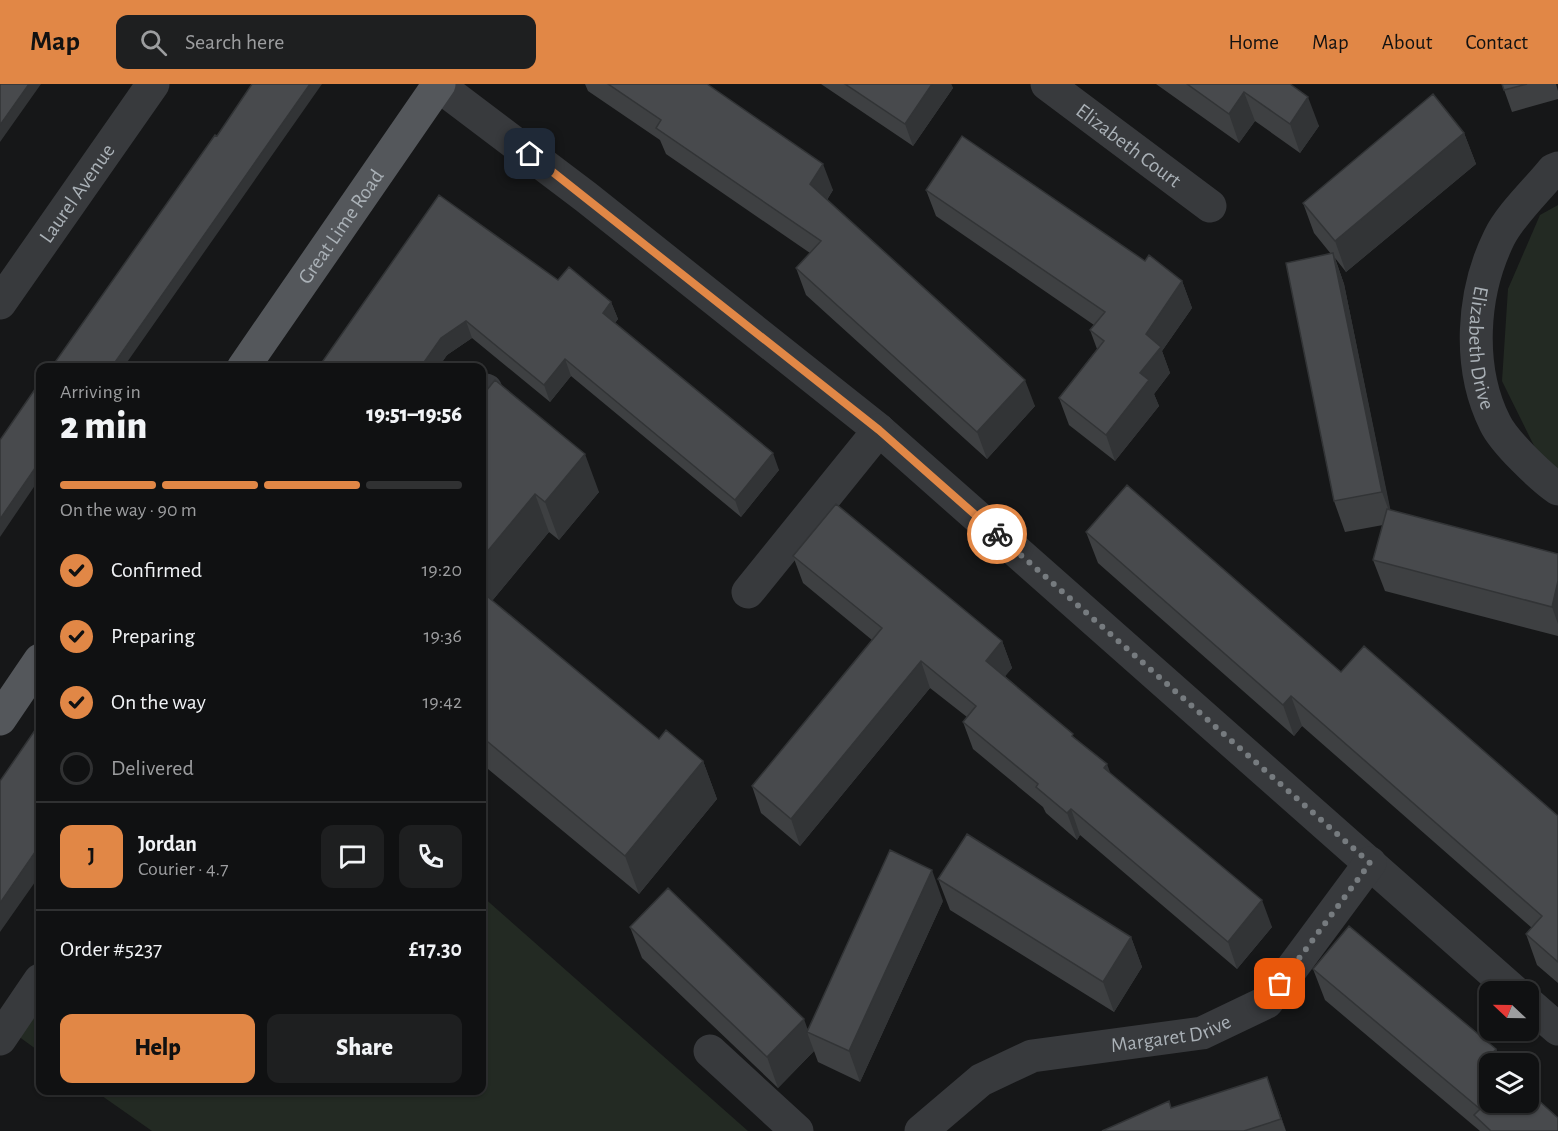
<!DOCTYPE html>
<html lang="en">
<head>
<meta charset="utf-8">
<style>
  :root { --surface:#101112; --page:#1e1f20; --text:#f1f3f6; --muted:#9c9d9f; --line:#303132; --accent:#e18746 }
  body { margin:0; font-family:"Alegreya Sans",sans-serif; background:var(--page); color:var(--text); height:100vh; display:flex; flex-direction:column; font-size:22px; white-space:nowrap }
  * { box-sizing:border-box; margin:0 }
  p { font-size:20px; color:var(--muted) }
  .icon { flex:none; width:33px; height:33px; fill:none; stroke:currentColor; stroke-width:2; stroke-linecap:round; stroke-linejoin:round }
  .map { position:relative; flex:1; overflow:hidden }
  .sheet { position:absolute; left:36px; top:279px; width:450px; height:732px; display:flex; flex-direction:column; background:var(--surface); border-radius:12px; box-shadow:0 2px 4px #0004,0 0 0 2px var(--line) }
  .sheet>* { flex:none }
  .needle { width:39px; rotate:292deg }
  .tools { position:absolute; left:1479px; top:897px; display:grid; gap:12px }
  .tools a { display:grid; place-items:center; width:60px; height:60px; border-radius:12px; background:var(--surface); box-shadow:0 2px 4px #0004,0 0 0 2px var(--line); font-size:30px }
  .pin { position:absolute; display:grid; place-items:center; width:51px; height:51px; color:#fff; margin:-26px; border-radius:12px; box-shadow:0 3px 9px #0006 }
  .courier { position:absolute; display:grid; place-items:center; width:60px; height:60px; margin:-30px; border:4px solid #e18746; border-radius:50%; background:#fff; color:#222; box-shadow:0 2px 8px #0007 }
  .summary em { font-style:normal; font-weight:800 }
  .summary div { display:flex; flex-direction:column-reverse }
  .summary { display:flex; align-items:center; justify-content:space-between; height:102px; padding:0 24px }
  h1 { font-size:39px; font-weight:800; line-height:45px }
  .bar { display:grid; grid-template-columns:repeat(4,1fr); gap:9px 6px; align-content:center; height:72px; padding:0 24px }
  .bar i { height:8px; border-radius:4px; background:var(--line) }
  .bar .current { background:var(--accent) }
  .bar p { grid-column:span 4 }
  .line { display:flex; align-items:center; gap:15px; padding:0 24px; border-top:2px solid var(--line) }
  .line div { flex:1 }
  .round { display:grid; place-items:center; flex:none; width:63px; height:63px; border-radius:12px; background:var(--page) }
  ol { padding:0 24px; list-style:none }
  li { display:flex; align-items:center; gap:18px; height:66px }
  li p { margin-inline-start:auto }
  li .icon { padding:6px; border-radius:50%; background:var(--accent); color:#111; stroke-width:4 }
  li:last-child { color:var(--muted) }
  li i { width:33px; height:33px; border:3px solid var(--line); border-radius:50% }
  .action { display:flex; gap:12px; margin-top:auto; padding:12px 24px }
  .action a { flex:1; height:69px; border-radius:12px; background:var(--accent); color:#111; font-size:24px; font-weight:800; line-height:69px; text-align:center }
  .action a+a { background:var(--page); color:var(--text) }
  header { display:flex; align-items:center; gap:36px; box-sizing:border-box; height:84px; padding:0 30px; background:var(--accent); color:#111 }
  header strong { font-size:28px }
  nav { display:flex; gap:33px; margin-inline-start:auto; font-size:21px }
  .search { width:420px; height:54px; background:var(--page); display:flex; align-items:center; gap:15px; box-sizing:border-box; padding:0 21px; border-radius:12px; color:var(--muted); font-size:22px }
  .map>svg:first-child { display:block }
</style>
</head>
<body>
<header>
<strong>Map</strong>
<div class="search"><svg class="icon" aria-label="search" viewBox="0 0 24 24"><circle cx="10" cy="10" r="6"/><path d="M15 15l6 6"/></svg>Search here</div>
<nav><a>Home</a><a>Map</a><a>About</a><a>Contact</a></nav>
</header>
<div class="map">
<svg width="1558" height="1047" viewBox="0 0 1558 1047">
  <rect width="100%" height="100%" fill="#161718"/>
  <path fill="#232a23" d="M1558,121v267l-16,-10 -40,-81 6,-92 32,-74z
    M482,812l266,235h-596l-57,-40 387,-1z
    M40,921v47l-22,-16z"/>
  <g fill="none" stroke-linecap="round" stroke-linejoin="round">
    <g stroke="#383a3d" stroke-width="33">
      <path id="s1" d="M1047,0l163,122"/>
      <path d="M438,1l148,112 293,233 636,562"/>
      <path id="s2" d="M1558,84l-5,2c-16,20 -43,45 -54,68 -27,55 -32,129 -4,185 9,19 46,54 63,66"/>
      <path id="s3" d="M0,219l153,-219"/>
      <path d="M482,311l4,-5"/>
      <path d="M748,508l131,-162"/>
      <path d="M1528,919l30,26"/>
      <path d="M0,955l40,-59"/>
      <path d="M710,967l87,80"/>
      <path id="s4" d="M921,1047l60,-51 51,-24 170,-23 65,-31 103,-139"/>
    </g>
    <g stroke="#54575b" stroke-width="33">
      <path id="s5" d="M243,284l196,-284"/>
      <path d="M0,635l40,-59"/>
    </g>
  </g>
  <path fill="#3e4042" d="M585,0h122l126,106 -6,10 208,206 -48,53 -181,-164 -10,-27 14,-15 -144,-99 -6,-14 -72,-49z
    M821,0h130l2,4 -40,58z
    M1156,0h134l29,42 -19,27 -45,-32 -16,22z
    M1502,0h54l2,7v8l-46,13z
    M1464,49l12,31 -130,108 -11,-14 9,26 46,226 168,44v82l-173,-45 -12,-31 10,-35 -38,7 -11,-31 -3,-247 -17,-21 -11,-30z
    M926,106l219,71 37,20 10,27 -30,43 8,22 -16,21 5,12 -44,55 -46,-36 -10,-27 38,-49 -7,-19 4,-5 -158,-109z
    M558,196l53,22 7,17 -3,4 164,147 -38,47 -170,-141 -21,26 -78,-64 -25,17 -9,13h-120z
    M482,312l117,96 -40,48 -10,-8 -57,69 167,138 44,22 14,38 -78,95 -157,-130z
    M1086,448l255,140 217,144v167l-21,-18 -11,-31 6,-6 -230,-202 -8,10 -196,-173z
    M793,472l209,85 10,27 -7,8 70,62 35,35 162,154 -35,42 -157,-134 -3,5 -31,-27 -3,-6 -70,-58 -10,-27 4,-5 -37,-29 -130,158 -39,-33 -9,-27 120,-146 -69,-57z
    M938,795l193,58 11,30 -28,45 -164,-102z
    M943,817l-83,181 -42,-20 -4,-11 -36,37 -136,-130 -12,-31 178,102z
    M1313,885l183,80 5,15h-11l68,67h-78l-155,-131z
    M1267,993l19,54h-184l69,-23z"/>
  <path fill="#323436" d="M29,0h12l-41,58v-17z
    M310,0h12l-199,284h-12z
    M932,0h19l2,4 -40,58 -8,-22z
    M1244,8l11,29 -16,22 -10,-29z
    M1308,13l11,29 -19,27 -10,-29z
    M1464,49l12,31 -130,108 -11,-31z
    M823,80l10,26 -14,21 -9,-27z
    M1333,169l11,31 49,238 -11,-30z
    M1182,197l10,27 -30,43 8,22 -16,21 5,12 -44,55 -9,-26 34,-62 6,-39z
    M611,218l7,17 -9,11 -6,-17z
    M466,237l6,17 -25,17 -9,13h-18l21,-30z
    M565,275l6,17 -21,26 -6,-17z
    M1025,296l10,26 -48,53 -10,-27z
    M773,369l6,17 -38,47 -6,-17z
    M585,370l14,38 -40,48 -14,-38z
    M40,377v17l-40,59v-18z
    M535,410l14,38 -67,81v-55z
    M1558,497v43l-6,-17z
    M1002,557l10,27 -17,20 -9,-27z
    M921,577l9,27 -130,158 -9,-27z
    M1291,612l11,30 -8,10 -11,-31z
    M703,677l14,38 -78,95 -14,-38z
    M1107,680l10,27 -13,-23z
    M1071,725l9,26 -3,5 -10,-27z
    M40,761v30l-40,57v-29z
    M932,786l11,31 -83,181 -11,-31z
    M1262,816l10,27 -35,42 -9,-27z
    M1131,853l11,30 -28,45 -11,-30z
    M804,935l5,14 -2,-1 7,19 -36,37 -11,-31z
    M1496,965l5,15h-7l-3,-9z
    M1267,993l8,22 11,32 -5,-12z"/>
  <path fill="#484a4d" stroke="#323436" stroke-width="1.5" d="M0,0h29l-29,41z
    M252,0h58l-199,284h-60l164,-233 2,1z
    M608,0h99l116,80 -13,20 215,196 -48,52 -181,-164 25,-27 -165,-113 5,-8z
    M845,0h87l-27,40z
    M1187,0h103l18,13 -18,27 -46,-32 -15,22z
    M1502,0h25l-23,6z
    M1433,10l31,39 -129,108 -32,-38z
    M962,52l183,125 4,-6 33,26 -36,53 15,13 -21,26 9,7 -43,55 -47,-37 45,-57 -14,-11 15,-18 -179,-122z
    M439,111l119,85 11,-13 42,35 -8,11 170,140 -38,47 -170,-141 -21,26 -78,-64 -25,17 -21,30h-102z
    M1333,169l49,239 -48,9 -48,-238z
    M495,296l90,74 -40,48 -10,-8 -53,64v-162z
    M40,298v79l-40,58v-79z
    M1127,401l214,187 23,-26 194,170v146l-32,-28 16,-18 -251,-220 -8,9 -197,-173z
    M836,420l166,137 -16,20 87,73 -1,2 35,28 -3,4 158,132 -34,42 -157,-133 -4,4 -31,-26 2,-3 -75,-62 13,-16 -55,-45 -130,158 -39,-33 130,-158 -89,-72z
    M1387,425l171,45v27l-6,26 -179,-47z
    M482,508l177,147 7,-9 37,31 -78,95 -143,-119z
    M40,639v122l-40,58v-122z
    M967,750l164,103 -28,45 -165,-103z
    M890,766l42,20 -83,181 -42,-19z
    M668,804l136,131 -37,38 -137,-130z
    M1349,842l147,123 -5,6 8,9h-9v38h38v-11l30,27v13h-67l-17,-16 6,-6 -167,-140z
    M1267,993l14,42 -37,12h-142l67,-30 2,7z"/>
  <g fill="none" stroke-linecap="round" stroke-linejoin="round">
    <path stroke="#767b7f" stroke-width="6" stroke-dasharray="0 10.8" d="M997,450l373,329 -90,121"/>
    <path stroke="#e18746" stroke-width="8" d="M530,70l349,276 118,104"/>
  </g>
  <g text-anchor="middle" dominant-baseline="central" stroke-width="4.5" stroke-linejoin="round" paint-order="stroke">
    <g font-size="21" fill="#aab1b7" stroke="#111213">
      <text stroke="none"><textPath href="#s1" startOffset="102">Elizabeth Court</textPath></text>
      <text stroke="none"><textPath href="#s3" startOffset="134">Laurel Avenue</textPath></text>
      <text stroke="none"><textPath href="#s5" startOffset="172">Great Lime Road</textPath></text>
      <text stroke="none"><textPath href="#s2" startOffset="206">Elizabeth Drive</textPath></text>
      <text stroke="none"><textPath href="#s4" startOffset="276">Margaret Drive</textPath></text>
    </g>
  </g>
</svg>
<div class="tools">
<a><svg class="needle" viewBox="-14 -14 28 28"><path d="M0-13l5 13h-10z" fill="#e53935"/><path d="M0 13l5-13h-10z" fill="#9c9d9f"/></svg></a>
<a><svg class="icon" aria-label="layers" viewBox="0 0 24 24"><path d="M12 4l9 5-9 5-9-5zM3 14l9 5 9-5"/></svg></a>
</div>
<div class="pin" style="left:1280px;top:900px;background:#ea580c"><svg class="icon" aria-label="bag" viewBox="0 0 24 24"><path d="M5 8h14l-1 12H6zM9 8a3 3 0 0 1 6 0"/></svg></div>
<div class="pin" style="left:530px;top:70px;background:#1f2937"><svg class="icon" aria-label="home" viewBox="0 0 24 24"><path d="M3 11l9-7 9 7M6 9v11h12V9"/></svg></div>
<div class="courier" style="left:997px;top:450px"><svg class="icon" aria-label="bike" viewBox="0 0 24 24"><circle cx="6" cy="16" r="4"/><circle cx="18" cy="16" r="4"/><path d="M6 16l4-8h5l3 8M10 8l3 8H6M13 5h3"/></svg></div>
<section class="sheet">
<div class="summary"><div><h1>2 min</h1><p>Arriving in</p></div><em>19:51–19:56</em></div>
<div class="bar"><i class="current"></i><i class="current"></i><i class="current"></i><i></i><p>On the way · 90 m</p></div>
<ol>
<li><svg class="icon" aria-label="check" viewBox="0 0 24 24"><path d="M5 12l5 5 9-10"/></svg>Confirmed<p>19:20</p></li>
<li><svg class="icon" aria-label="check" viewBox="0 0 24 24"><path d="M5 12l5 5 9-10"/></svg>Preparing<p>19:36</p></li>
<li><svg class="icon" aria-label="check" viewBox="0 0 24 24"><path d="M5 12l5 5 9-10"/></svg>On the way<p>19:42</p></li>
<li><i></i>Delivered</li>
</ol>
<div class="line" style="height:108px"><b class="round" style="background:var(--accent);color:#111">J</b><div><b>Jordan</b><p>Courier · 4.7</p></div><a class="round"><svg class="icon" aria-label="chat" viewBox="0 0 24 24"><path d="M4 5h16v11H9l-5 4z"/></svg></a><a class="round"><svg class="icon" aria-label="phone" viewBox="0 0 24 24"><path d="M5 4h4l2 5-3 2q2 4 5 5l2-3 5 2v4C11 20 4 13 5 4z"/></svg></a></div>
<div class="line" style="height:78px"><div>Order #5237</div><b>£17.30</b></div>
<div class="action"><a>Help</a><a>Share</a></div>
</section>
</div>
</body>
</html>
